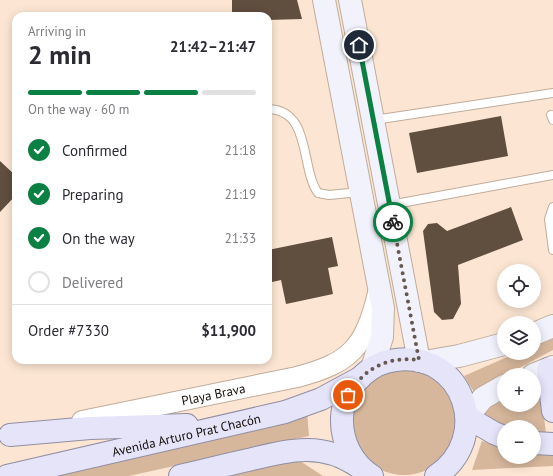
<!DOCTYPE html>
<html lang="en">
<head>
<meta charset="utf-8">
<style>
  :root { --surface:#fff; --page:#f2f2f3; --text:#2b2b33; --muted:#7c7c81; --line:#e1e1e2; --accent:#0b8043 }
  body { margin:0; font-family:"PT Sans",sans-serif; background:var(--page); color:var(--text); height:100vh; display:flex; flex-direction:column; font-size:15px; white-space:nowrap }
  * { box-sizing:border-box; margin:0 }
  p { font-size:13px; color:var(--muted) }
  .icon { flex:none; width:22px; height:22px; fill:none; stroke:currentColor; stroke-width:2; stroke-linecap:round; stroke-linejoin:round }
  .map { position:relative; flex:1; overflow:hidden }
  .panel { position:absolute; left:12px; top:12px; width:260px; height:352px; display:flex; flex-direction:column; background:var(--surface); border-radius:12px; box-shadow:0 2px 10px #0003 }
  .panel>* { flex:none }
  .tools { position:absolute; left:497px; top:264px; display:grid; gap:8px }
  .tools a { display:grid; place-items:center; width:44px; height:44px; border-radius:50%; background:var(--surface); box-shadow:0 2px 10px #0003; font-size:20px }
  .pin { position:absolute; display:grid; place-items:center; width:34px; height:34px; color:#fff; margin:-17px; border:2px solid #fff; border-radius:50%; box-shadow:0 1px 4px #0007 }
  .courier { position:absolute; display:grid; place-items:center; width:40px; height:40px; margin:-20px; border:3px solid #0b8043; border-radius:50%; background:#fff; color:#222; box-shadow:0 1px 5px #0007 }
  .summary em { font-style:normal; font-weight:700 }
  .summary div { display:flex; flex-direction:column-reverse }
  .summary { display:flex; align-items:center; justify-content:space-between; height:68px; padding:0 16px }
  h1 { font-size:26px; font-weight:700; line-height:30px }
  .bar { display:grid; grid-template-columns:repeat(4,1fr); gap:6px 4px; align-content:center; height:48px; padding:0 16px }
  .bar i { height:5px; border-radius:3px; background:var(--line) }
  .bar .active { background:var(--accent) }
  .bar p { grid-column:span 4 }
  .line { display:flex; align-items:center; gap:10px; padding:0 16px; border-top:1px solid var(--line) }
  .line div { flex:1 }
  ol { padding:0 16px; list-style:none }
  li { display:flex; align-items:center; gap:12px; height:44px }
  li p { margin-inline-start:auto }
  li .icon { padding:4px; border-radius:50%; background:var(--accent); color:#fff; stroke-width:4 }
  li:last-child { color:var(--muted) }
  li i { width:22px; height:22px; border:2px solid var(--line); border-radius:50% }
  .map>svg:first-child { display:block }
</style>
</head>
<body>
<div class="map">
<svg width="553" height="476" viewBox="0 0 553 476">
  <rect width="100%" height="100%" fill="#fce6d3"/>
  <path fill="#d6b79c" d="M553,337v13l-79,42 -10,-16 52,-23h18v-8z
    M351 422a53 53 0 1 1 106 0a53 53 0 1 1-106 0Z
    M540,386l6,47 -12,-1v-5c-26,0 -30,0 -52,-15l11,-8 11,-5v6h30v-17z
    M307,412l2,24 -180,40h-71z
    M482,441l22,7v9h30v-5h19v14l-81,4z
    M297,459l26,17h-95z"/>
  <path fill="#604e3f" d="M232,0h65l5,19 -34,1v-4h-36z
    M501,116l7,40 -91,17 -8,-40z
    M0,161l16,15v19l-16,17z
    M511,207l12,33 -65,25 3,39 -8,15 -11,1 -8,-8 -11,-81 5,-7 9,-1 10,8z
    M332,237l6,29 -10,2 5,26 -47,10 -5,-24 -9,2 -4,-18v-14z"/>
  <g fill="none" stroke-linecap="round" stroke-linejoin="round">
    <defs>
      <path id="service" d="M268,109c44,1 32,59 50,84l11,2 31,-3
        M551,115l2,5
        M374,120l179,-27
        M390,205l163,-30
        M553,207l-4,12 4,31"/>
      <g id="tertiary">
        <path id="s1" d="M82,421l215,-44c54,-14 68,-30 81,-84"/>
      </g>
      <path id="secondary" d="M324,0l59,308 -1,29 -10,31
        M350,0l69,361
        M534,334l19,-8
        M424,362l35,-6 45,-12
        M533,375l20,-8
        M467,417l16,-19 21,-12"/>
      <g id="primary">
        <path d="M548,369l5,42"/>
        <path d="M467,417l27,16 10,4"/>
        <path d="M10,435l80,-7 97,-3"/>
        <path d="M534,443l19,1"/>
        <path id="s2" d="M7,476l278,-64 36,-13 39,-21"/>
        <path d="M180,476c22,-5 45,-11 68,-16 42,-10 74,-19 111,7"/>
        <path d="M372,476c-20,-13 -31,-35 -30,-59 1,-17 9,-31 21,-42 9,-8 21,-14 33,-15 68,-9 97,78 40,116"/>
      </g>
    </defs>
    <use href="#service" stroke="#c0ac9a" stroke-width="10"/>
    <use href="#tertiary" stroke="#c0ac9a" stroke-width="22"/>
    <use href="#secondary" stroke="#c0ac9a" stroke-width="24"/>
    <use href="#primary" stroke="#918ea2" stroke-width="24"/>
    <use href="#service" stroke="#fff" stroke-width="8"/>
    <use href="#tertiary" stroke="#fff" stroke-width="20"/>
    <use href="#secondary" stroke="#f2f2fc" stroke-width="22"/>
    <use href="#primary" stroke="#e5e4f9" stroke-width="22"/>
  </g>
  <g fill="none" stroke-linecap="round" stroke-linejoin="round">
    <path stroke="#665a50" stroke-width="4" stroke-dasharray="0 7.2" d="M348,395c16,-27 40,-39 71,-35l-26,-138"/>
    <path stroke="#0b8043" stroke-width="5" d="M359,45l34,177"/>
  </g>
  <g text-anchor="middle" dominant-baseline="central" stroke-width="4" stroke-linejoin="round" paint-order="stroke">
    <g font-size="13" fill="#160f09" stroke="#fff">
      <text stroke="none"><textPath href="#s1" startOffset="134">Playa Brava</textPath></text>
      <text stroke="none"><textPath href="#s2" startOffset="184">Avenida Arturo Prat Chacón</textPath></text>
    </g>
  </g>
</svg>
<div class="tools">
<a><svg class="icon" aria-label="locate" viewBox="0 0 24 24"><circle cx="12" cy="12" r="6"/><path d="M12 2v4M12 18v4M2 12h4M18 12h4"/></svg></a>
<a><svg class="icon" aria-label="layers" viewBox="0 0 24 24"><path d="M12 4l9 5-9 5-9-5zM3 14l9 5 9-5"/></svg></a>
<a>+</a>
<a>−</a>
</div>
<div class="pin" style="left:348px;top:395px;background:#ea580c"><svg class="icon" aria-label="bag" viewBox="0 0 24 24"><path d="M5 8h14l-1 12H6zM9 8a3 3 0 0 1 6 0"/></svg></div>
<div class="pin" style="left:359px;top:45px;background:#1f2937"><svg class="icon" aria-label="home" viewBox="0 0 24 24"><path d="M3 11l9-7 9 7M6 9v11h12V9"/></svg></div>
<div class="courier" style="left:393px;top:222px"><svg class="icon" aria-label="bike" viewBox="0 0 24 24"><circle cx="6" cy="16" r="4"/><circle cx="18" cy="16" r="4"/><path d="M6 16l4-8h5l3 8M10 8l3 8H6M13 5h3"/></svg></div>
<section class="panel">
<div class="summary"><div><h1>2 min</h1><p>Arriving in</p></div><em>21:42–21:47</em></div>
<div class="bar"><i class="active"></i><i class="active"></i><i class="active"></i><i></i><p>On the way · 60 m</p></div>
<ol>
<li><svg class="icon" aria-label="check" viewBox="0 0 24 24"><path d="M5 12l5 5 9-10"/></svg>Confirmed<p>21:18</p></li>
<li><svg class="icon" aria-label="check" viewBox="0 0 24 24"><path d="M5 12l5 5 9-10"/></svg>Preparing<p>21:19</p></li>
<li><svg class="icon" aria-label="check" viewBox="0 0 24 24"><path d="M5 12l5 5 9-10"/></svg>On the way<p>21:33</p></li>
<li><i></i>Delivered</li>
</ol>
<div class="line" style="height:52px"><div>Order #7330</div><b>$11,900</b></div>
</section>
</div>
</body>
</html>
